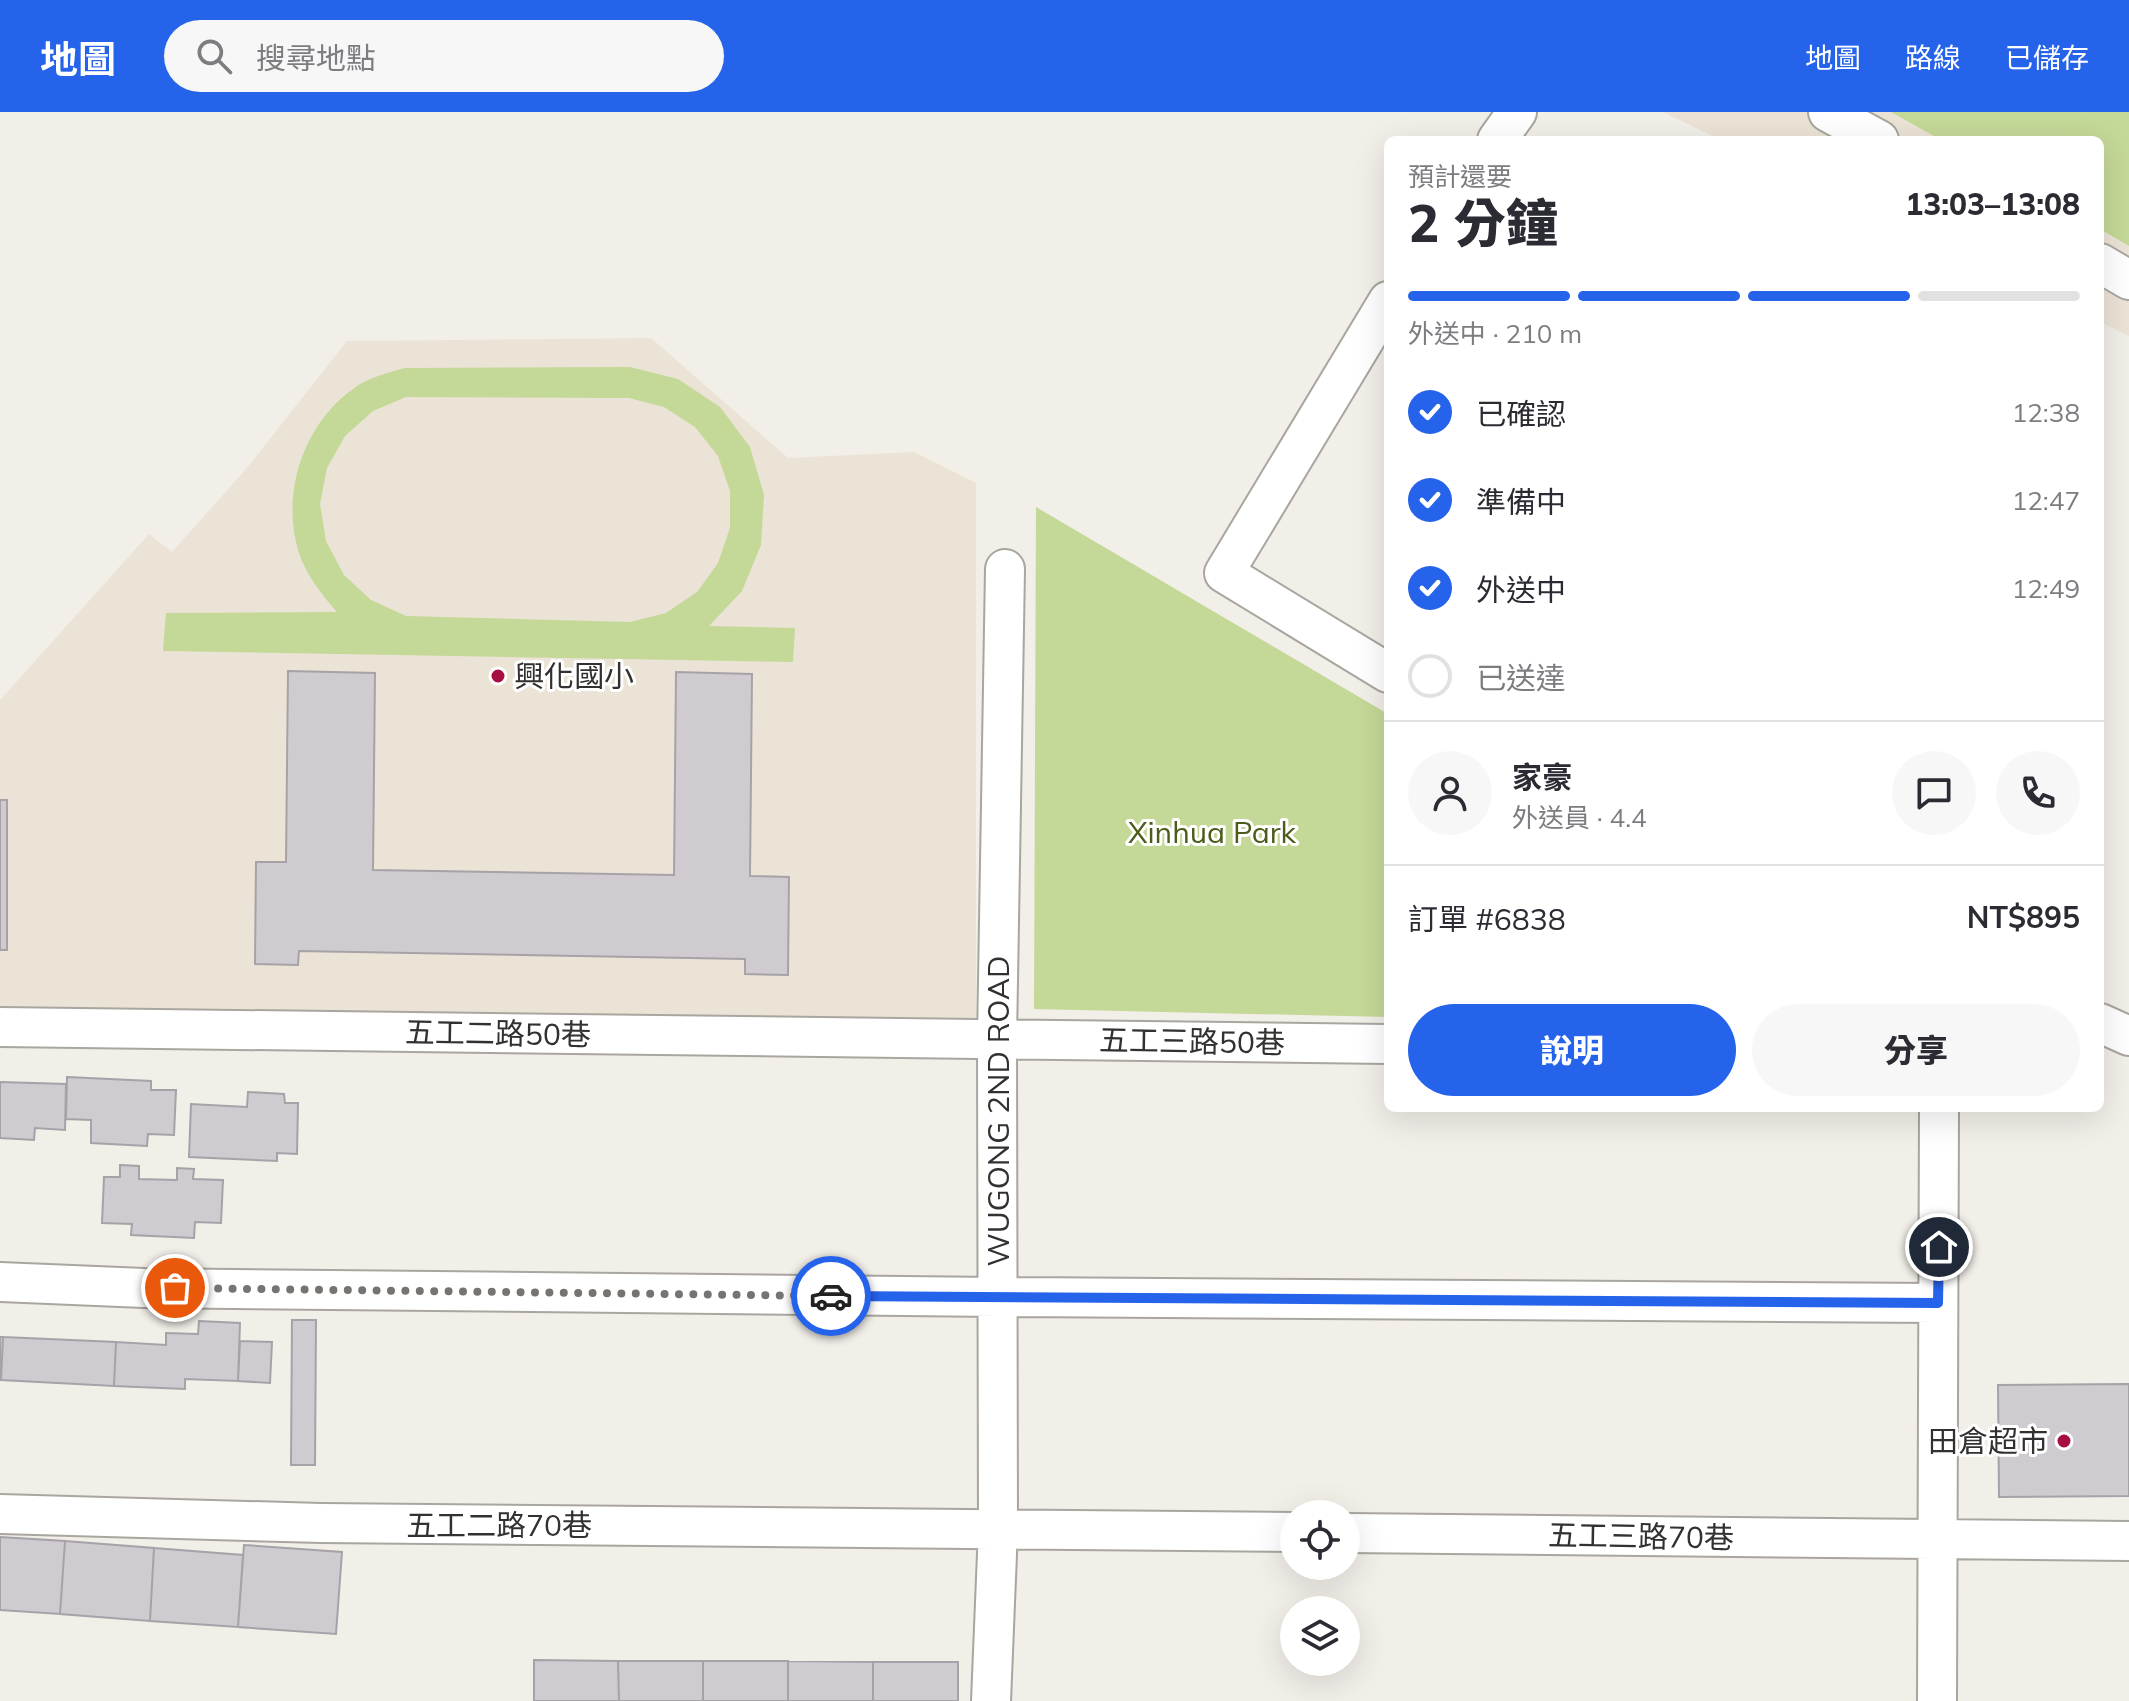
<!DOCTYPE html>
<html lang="zh-TW">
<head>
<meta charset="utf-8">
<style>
  :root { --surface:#fff; --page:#f7f7f7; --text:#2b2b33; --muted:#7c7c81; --line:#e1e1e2; --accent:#2563eb }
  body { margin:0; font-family:Mulish,"Noto Sans TC",sans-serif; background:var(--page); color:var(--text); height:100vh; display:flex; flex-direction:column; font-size:30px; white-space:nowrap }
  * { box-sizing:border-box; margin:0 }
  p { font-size:26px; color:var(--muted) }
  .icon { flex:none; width:44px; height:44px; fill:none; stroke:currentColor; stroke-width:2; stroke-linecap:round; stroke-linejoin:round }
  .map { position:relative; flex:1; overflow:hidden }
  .drawer { position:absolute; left:1384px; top:24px; width:720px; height:976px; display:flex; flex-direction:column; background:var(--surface); border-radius:12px; box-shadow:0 8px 32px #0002 }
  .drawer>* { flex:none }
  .controls { position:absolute; left:1280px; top:1388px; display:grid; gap:16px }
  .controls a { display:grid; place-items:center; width:80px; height:80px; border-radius:50%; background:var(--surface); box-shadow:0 8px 32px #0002; font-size:40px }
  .pin { position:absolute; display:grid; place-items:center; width:68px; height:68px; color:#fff; margin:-34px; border:4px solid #fff; border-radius:50%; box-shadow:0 2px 8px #0007 }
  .courier { position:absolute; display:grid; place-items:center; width:80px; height:80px; margin:-40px; border:6px solid #2563eb; border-radius:50%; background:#fff; color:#222; box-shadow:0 2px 10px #0007 }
  .headline em { font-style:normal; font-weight:800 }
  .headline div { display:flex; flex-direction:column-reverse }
  .headline { display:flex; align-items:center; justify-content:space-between; height:136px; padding:0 24px }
  h1 { font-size:52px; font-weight:800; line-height:60px }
  .bar { display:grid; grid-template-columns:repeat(4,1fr); gap:12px 8px; align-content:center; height:96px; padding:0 24px }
  .bar i { height:10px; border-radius:6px; background:var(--line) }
  .bar .on { background:var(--accent) }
  .bar p { grid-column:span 4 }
  .line { display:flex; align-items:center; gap:20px; padding:0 24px; border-top:2px solid var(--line) }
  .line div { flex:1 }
  .round { display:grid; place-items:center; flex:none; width:84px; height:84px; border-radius:42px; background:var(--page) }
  ol { padding:0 24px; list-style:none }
  li { display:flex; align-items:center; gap:24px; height:88px }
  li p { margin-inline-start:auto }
  li .icon { padding:8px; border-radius:50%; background:var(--accent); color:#fff; stroke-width:4 }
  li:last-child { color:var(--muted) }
  li i { width:44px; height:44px; border:4px solid var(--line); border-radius:50% }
  .primary-button { display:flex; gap:16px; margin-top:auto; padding:16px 24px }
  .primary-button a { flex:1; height:92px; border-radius:48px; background:var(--accent); color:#fff; font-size:32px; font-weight:800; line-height:92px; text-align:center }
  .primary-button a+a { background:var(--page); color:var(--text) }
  header { display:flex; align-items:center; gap:48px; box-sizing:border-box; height:112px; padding:0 40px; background:var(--accent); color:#fff }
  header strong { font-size:38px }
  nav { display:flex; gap:44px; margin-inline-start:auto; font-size:28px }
  .search { width:560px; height:72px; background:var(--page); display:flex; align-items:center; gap:20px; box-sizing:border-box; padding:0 28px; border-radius:44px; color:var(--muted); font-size:30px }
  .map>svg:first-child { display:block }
</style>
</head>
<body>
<header>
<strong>地圖</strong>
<div class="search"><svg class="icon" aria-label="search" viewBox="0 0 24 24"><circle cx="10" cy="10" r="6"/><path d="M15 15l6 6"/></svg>搜尋地點</div>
<nav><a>地圖</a><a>路線</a><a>已儲存</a></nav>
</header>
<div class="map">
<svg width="2129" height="1589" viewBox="0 0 2129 1589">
  <rect width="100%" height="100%" fill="#f2eee8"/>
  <path fill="#ebe3d6" d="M1663,0h466v224l-29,-14v-182h-379z
    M651,226l137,120 126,-6 62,31v535l-976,-2v-316l149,-166 23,18 75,-84 100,-127z"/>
  <path fill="#c4d897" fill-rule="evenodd" d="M1891,0h238v134l-29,-17v-89h-159z
    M630,255l48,12 42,28 30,40 14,48 -3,50 -19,46 -33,35 86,2 -2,34 -630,-11 3,-38 171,-1c-13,-15 -27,-32 -35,-51 -24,-60 -1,-135 51,-172 16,-12 34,-16 52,-21zM406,285l223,1 35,9 31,20 23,29 12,35v37l-12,35 -21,29 -31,21 -36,9 -224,-6 -35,-16 -27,-25 -18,-34 -6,-37 7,-36 18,-32 28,-25z
    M1036,395l352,207v303l-354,-8z"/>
  <path fill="#d0cbd1" stroke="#a6a2a7" stroke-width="2" d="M288,559l87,2 -2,197 301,5 2,-203 76,2 -2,202 39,1 -1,98 -43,-1v-15l-446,-8 -1,14 -43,-1 1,-102h30z
    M0,688h7v150h-7z
    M67,965l84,4v9h25l-2,45 -26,-1 -1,12 -56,-3v-23l-25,-1z
    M0,970l66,2 -1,46 -30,-2 -1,12 -34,-2z
    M248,980l36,2 1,9h13l-1,51 -20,-1v8l-88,-4 2,-53 56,3z
    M120,1053l19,1v13l38,1v-12l17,1 -1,10 30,1 -2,43 -26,-1 -1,16 -63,-3 1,-11 -30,-1 2,-46h16z
    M292,1208h24l-1,145h-24z
    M199,1209l41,2 -2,58 -53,-2v10l-71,-3 2,-44 50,3v-12l32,1z
    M0,1225h3l-2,43h-1z
    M3,1225l113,5 -2,44 -113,-6z
    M240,1229l32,1 -2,41 -32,-2z
    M2129,1272v112l-130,1 -1,-112z
    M0,1425l65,4 -5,73 -60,-4z
    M65,1429l89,7 -4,73 -90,-7z
    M244,1433l98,7 -6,82 -98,-7z
    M154,1436l89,7 -5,72 -88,-6z
    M534,1548l84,1 1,40h-85z
    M618,1549h85v40h-84z
    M703,1549h85v40h-85z
    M788,1549l85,1v39h-85z
    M873,1550h85v39h-85z"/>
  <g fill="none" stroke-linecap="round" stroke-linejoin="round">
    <defs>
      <path id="minor" d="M1828,0l51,28
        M1497,28l20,-28
        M2100,151l29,17
        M1388,189l-164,272 164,100
        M2100,911l29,13
        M0,915l1388,17
        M0,1170l144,6 853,9 941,6
        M0,1402l321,9 973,9
        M1346,1421l783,8
        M991,1589l7,-172 -1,-490 8,-470
        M1937,1589l2,-593"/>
    </defs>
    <use href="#minor" stroke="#a9a59f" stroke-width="42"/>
    <use href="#minor" stroke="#fff" stroke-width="38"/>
  </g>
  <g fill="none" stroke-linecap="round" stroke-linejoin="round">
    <path stroke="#767370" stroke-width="8" stroke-dasharray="0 14.4" d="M175,1176l656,8"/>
    <path stroke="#2563eb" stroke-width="10" d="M831,1184l1107,7 1,-56"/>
  </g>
  <g fill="#a70f42" stroke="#fff" stroke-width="3">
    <circle cx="498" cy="564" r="8"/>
    <circle cx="2064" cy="1329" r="8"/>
  </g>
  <g text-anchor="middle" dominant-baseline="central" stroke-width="6" stroke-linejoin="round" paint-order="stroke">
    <g font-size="30" fill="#33312f" stroke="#fff" text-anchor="start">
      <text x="514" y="564">興化國小</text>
      <text x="2048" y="1329" text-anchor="end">田倉超市</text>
    </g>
    <g font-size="30" fill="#4c5c1a" stroke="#fff">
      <text x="1212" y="720">Xinhua Park</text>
    </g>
    <g font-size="30" fill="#33312f" stroke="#fff">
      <text transform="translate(498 921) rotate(1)">五工二路50巷</text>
      <text transform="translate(1192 929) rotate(1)">五工三路50巷</text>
      <text transform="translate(998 999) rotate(-90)">WUGONG 2ND ROAD</text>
      <text x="499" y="1413">五工二路70巷</text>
      <text transform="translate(1641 1424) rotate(1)">五工三路70巷</text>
    </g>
  </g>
</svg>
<div class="controls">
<a><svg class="icon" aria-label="locate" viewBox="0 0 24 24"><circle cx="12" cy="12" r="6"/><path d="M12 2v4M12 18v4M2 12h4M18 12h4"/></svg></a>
<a><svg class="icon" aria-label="layers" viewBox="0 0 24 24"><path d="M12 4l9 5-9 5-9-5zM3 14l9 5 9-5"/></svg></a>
</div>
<div class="pin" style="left:175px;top:1176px;background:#ea580c"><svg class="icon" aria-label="bag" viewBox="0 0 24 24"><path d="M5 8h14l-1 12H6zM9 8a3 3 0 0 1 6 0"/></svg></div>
<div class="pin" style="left:1939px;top:1135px;background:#1f2937"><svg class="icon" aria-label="home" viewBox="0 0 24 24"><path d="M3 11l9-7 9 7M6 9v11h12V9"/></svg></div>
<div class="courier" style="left:831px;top:1184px"><svg class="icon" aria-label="car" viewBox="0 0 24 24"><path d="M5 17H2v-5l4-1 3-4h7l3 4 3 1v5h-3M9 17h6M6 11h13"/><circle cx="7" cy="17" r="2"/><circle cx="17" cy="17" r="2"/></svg></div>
<section class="drawer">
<div class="headline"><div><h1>2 分鐘</h1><p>預計還要</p></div><em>13:03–13:08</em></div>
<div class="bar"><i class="on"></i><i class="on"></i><i class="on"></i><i></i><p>外送中 · 210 m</p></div>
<ol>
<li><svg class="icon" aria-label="check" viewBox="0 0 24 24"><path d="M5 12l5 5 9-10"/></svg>已確認<p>12:38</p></li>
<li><svg class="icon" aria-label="check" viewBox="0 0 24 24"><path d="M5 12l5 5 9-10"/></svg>準備中<p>12:47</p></li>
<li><svg class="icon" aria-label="check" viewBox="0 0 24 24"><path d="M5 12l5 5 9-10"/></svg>外送中<p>12:49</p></li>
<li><i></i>已送達</li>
</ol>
<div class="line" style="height:144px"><a class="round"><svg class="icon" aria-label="person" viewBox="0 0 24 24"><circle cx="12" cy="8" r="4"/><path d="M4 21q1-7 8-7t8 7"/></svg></a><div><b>家豪</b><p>外送員 · 4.4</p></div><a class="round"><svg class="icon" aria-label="chat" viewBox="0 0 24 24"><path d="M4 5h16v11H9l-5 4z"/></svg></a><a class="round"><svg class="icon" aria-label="phone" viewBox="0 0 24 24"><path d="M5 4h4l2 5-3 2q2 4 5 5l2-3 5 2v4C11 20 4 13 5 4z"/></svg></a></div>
<div class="line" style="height:104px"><div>訂單 #6838</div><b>NT$895</b></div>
<div class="primary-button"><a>說明</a><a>分享</a></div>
</section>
</div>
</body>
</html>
